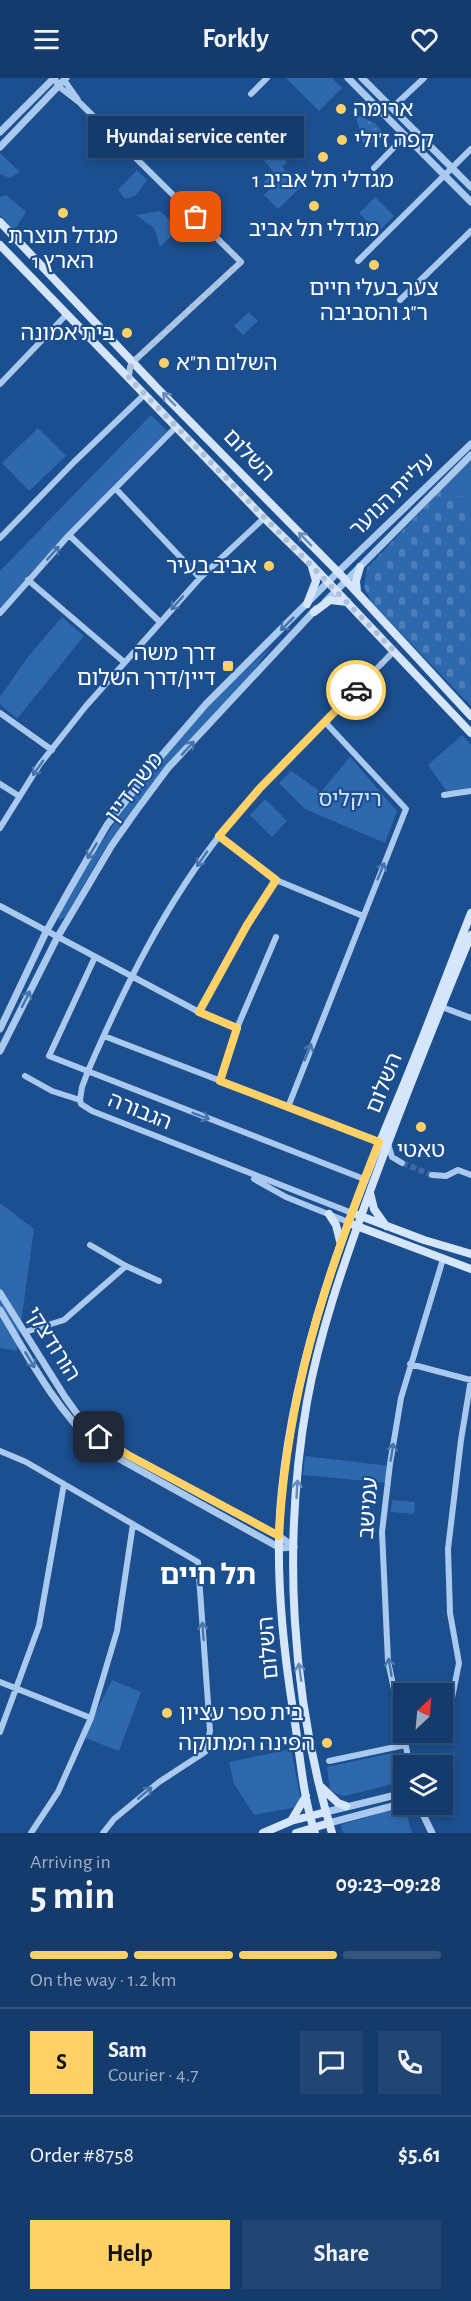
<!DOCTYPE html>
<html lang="en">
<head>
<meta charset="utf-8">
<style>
  :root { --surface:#143b6b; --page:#214673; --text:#f1f3f6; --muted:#9dadc1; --line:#33557e; --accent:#ffd166 }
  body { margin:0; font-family:"Alegreya Sans","Noto Sans Hebrew",sans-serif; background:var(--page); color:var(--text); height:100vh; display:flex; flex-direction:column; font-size:22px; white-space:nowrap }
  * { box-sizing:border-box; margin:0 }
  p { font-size:20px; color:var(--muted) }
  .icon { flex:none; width:33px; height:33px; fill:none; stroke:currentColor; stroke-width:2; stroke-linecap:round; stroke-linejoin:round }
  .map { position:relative; height:1755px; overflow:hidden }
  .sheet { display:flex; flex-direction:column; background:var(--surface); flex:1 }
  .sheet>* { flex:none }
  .needle { width:39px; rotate:26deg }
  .tools { position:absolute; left:393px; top:1605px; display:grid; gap:12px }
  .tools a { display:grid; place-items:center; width:60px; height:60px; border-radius:0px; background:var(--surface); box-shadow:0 3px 9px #0003,0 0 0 2px var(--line); font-size:30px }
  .pin { position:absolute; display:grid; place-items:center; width:51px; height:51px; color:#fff; margin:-26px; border-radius:12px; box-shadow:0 3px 9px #0006 }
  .courier { position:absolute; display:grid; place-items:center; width:60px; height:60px; margin:-30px; border:4px solid #ffd166; border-radius:50%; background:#fff; color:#222; box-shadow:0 2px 8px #0007 }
  .bubble { position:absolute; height:42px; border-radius:0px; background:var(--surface); box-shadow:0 3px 9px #0003,0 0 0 2px var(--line); font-size:20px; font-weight:600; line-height:42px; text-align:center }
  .summary em { font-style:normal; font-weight:600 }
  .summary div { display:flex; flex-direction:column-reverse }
  .summary { display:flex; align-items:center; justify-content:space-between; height:102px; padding:0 30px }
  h1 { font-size:39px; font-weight:600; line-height:45px }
  .bar { display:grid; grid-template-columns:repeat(4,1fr); gap:9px 6px; align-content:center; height:72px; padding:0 30px }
  .bar i { height:8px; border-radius:4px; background:var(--line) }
  .bar .selected { background:var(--accent) }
  .bar p { grid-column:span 4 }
  .line { display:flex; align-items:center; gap:15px; padding:0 30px; border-top:2px solid var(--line) }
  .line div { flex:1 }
  .round { display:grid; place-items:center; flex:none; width:63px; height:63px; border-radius:0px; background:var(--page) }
  .action { display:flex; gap:12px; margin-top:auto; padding:12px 30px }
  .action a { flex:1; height:69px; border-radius:0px; background:var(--accent); color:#111; font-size:24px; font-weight:600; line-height:69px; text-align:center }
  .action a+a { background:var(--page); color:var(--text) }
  header { display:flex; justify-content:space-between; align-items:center; height:78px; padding:0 30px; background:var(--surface); font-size:27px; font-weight:600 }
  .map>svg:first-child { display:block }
</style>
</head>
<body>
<header><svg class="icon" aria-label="menu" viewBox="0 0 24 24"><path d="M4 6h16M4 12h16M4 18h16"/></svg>Forkly<svg class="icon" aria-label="heart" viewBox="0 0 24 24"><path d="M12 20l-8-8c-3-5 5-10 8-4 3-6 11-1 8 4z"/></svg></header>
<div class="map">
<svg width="471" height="1755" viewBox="0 0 471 1755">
  <defs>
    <pattern id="grass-dots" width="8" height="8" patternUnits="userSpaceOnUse" patternTransform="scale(1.5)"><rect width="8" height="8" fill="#2e69ad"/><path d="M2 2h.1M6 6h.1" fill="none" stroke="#4d80b9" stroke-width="1.8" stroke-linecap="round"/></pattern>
    <pattern id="cemetery-stones" width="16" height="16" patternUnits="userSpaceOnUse" patternTransform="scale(1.5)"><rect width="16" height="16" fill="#2e69ad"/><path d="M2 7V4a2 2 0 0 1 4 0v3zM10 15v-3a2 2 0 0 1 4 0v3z" fill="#4d80b9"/></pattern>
  </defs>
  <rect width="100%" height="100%" fill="#1b4f8f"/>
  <path fill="url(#grass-dots)" d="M355,36l20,9 12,15 -23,7z"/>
  <path fill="url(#cemetery-stones)" d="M440,413l31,7v208l-99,-103 -8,-16 3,-19z"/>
  <path fill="#2e69ad" d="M286,0h46l10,10 -23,23z
    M265,71l11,12 5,-4 6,5 -5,5 13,14 5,-5 6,6 -28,27 -14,-14 5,-5 -6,-7 11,-11 -15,-17z
    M0,75l20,19 -10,6 -10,-4z
    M137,92l10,10 -12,16 -10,3 -7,-9z
    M6,117l20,17 -12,19 -14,-16v-18z
    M375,119l19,19 -16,16 -19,-19z
    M160,133l12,11 10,4 -22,21 -6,-19 -18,-13z
    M249,234l9,9 -15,14 -9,-9z
    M151,337l16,16 -100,103 -67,74v-37z
    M38,350l28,28 -37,35 -27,-28z
    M471,381v39l-31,-7z
    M62,539l22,19 -67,83 -17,-15v-7l27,-39z
    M271,569l-17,23 -67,72 -54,66 -29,42 -39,67 -5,3 -2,-2c5,-19 20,-38 31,-55 49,-81 111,-155 182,-216z
    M462,657l9,10v44l-24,3 -19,-27z
    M350,679l47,54 -12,32 -80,-34 -26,-26 12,-12 30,21z
    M265,721l22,22 -15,16 -22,-22z
    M0,1125l34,26 -17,122 -17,-3z
    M305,1378l85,10 -2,17 -85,-8z
    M392,1422l23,2 -1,12 -23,-2z
    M112,1602l29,12 -22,59 -36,-14z
    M291,1671l11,57 -48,9 -20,-31 -5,-22z
    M393,1675l7,29 -55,14 -8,-2 -7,-5 -3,-22z
    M404,1728l8,27h-69l-2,-8z"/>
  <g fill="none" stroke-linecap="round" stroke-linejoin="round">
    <path stroke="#3d69a0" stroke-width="6" stroke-dasharray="6 3" stroke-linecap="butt" d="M402,1085l30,12"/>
    <path stroke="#a9c9ee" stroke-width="6" d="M55,0l3,8 22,17 161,159 -107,99 -4,6 -1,11
      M64,2l14,20
      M251,16l16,-16
      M393,29l31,-29
      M374,90l31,-32
      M358,183l113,-112
      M400,222l71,-69
      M0,306l67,-70
      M116,411l84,89
      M69,457l91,87
      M0,460l74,-76 71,-68
      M28,502l96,82
      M0,535l69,-78 107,-108
      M0,635l52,37
      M0,706l19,12
      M444,717l27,-4
      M0,750l40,-64 46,-58 114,-128 64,-60
      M219,758l57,44 87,36
      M0,828l199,106 38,16
      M95,879l-46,99 315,123
      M442,929l29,11
      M199,934l48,-87 29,-45
      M104,958l275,106
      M25,998l27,15 28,9 1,4 11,7 260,102
      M220,1003l17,-53 39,-91
      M80,1022l2,-13 6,-16c37,-85 78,-169 136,-241 52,-64 113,-120 170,-179
      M288,1029l118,-298 -81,-87
      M388,1066l4,13 10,6
      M432,1097l14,1 12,-6 13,5
      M254,1101l32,18 62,25
      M90,1167l36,21 33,15
      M25,1254l39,-12 62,-54
      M410,1286l61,16
      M0,1373l26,11 172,100 12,169 -5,21 -46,30 -45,37 -11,14
      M0,1604l91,36
      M0,1654l39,-106 25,-142
      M444,1660l15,-75 -9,-50 -2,-64 13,-109 10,-61
      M329,1683l76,-16
      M410,1688l-22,-105 -6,-129 8,-68 11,-66 42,-139
      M31,1755l27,-41 33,-74 26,-87 16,-107"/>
    <path stroke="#a9c9ee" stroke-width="7" d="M348,0l123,124
      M362,0l109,109
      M0,54l54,-54
      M0,69l66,-69
      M325,524l146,-147
      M0,951l46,-97 25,-45 36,-62 49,-63 50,-58 132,-132 133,-128
      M0,973l57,-113 55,-93 24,-34 32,-43 148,-159
      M0,1215l65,104 15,21 19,19 29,18 151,81 15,11
      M0,1232c29,48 55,98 96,136l184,102 14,-1
      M406,1726l9,5 9,-5
      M420,1730l12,25
      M326,1734l78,-19
      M329,1745l75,-20"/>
    <path stroke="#d6e6fa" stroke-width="8" d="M0,144l160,169 178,181 133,144
      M0,167l264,273 45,44 162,171
      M357,514l-1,-11 4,-14
      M307,526l9,-23 -4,-14
      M314,534l16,-12 17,2
      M370,1115l4,16 12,17
      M329,1136l7,11 4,16
      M358,1137l66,25 47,14
      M354,1147l117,44
      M320,1708l18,17 8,3
      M291,1743l15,-25
      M263,1755l28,-12 35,-9
      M296,1755l33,-10
      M315,1755c-13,-39 -15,-82 -22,-123 -11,-70 -19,-148 -11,-220 14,-138 63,-266 117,-394 25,-60 48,-122 72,-183
      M332,1755c-41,-138 -50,-289 -25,-431 12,-67 35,-133 58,-197 33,-91 69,-181 106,-270"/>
  </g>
  <defs><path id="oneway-shaft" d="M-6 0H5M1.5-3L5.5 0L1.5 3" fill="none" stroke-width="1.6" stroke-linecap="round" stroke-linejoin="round" transform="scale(1.5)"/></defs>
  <g stroke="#668bba">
    <use href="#oneway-shaft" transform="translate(169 321) rotate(-134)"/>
    <use href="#oneway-shaft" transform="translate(305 461) rotate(-134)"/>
    <use href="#oneway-shaft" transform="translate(297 1411) rotate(-87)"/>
    <use href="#oneway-shaft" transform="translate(300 1594) rotate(-98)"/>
  </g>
  <g stroke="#4674ac">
    <use href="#oneway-shaft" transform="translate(53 475) rotate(-48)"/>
    <use href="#oneway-shaft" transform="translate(177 525) rotate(132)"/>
    <use href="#oneway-shaft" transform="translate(287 546) rotate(135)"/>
    <use href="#oneway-shaft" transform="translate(188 670) rotate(-47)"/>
    <use href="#oneway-shaft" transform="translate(38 690) rotate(125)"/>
    <use href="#oneway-shaft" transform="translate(92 773) rotate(121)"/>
    <use href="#oneway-shaft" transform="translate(202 781) rotate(125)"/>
    <use href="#oneway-shaft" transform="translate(381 793) rotate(-68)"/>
    <use href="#oneway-shaft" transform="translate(26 921) rotate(-63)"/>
    <use href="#oneway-shaft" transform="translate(308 974) rotate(-68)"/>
    <use href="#oneway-shaft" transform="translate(201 1038) rotate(21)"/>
    <use href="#oneway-shaft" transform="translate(30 1282) rotate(59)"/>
    <use href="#oneway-shaft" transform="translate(392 1374) rotate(-81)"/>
    <use href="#oneway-shaft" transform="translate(203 1553) rotate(-94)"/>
    <use href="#oneway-shaft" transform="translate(390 1589) rotate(-100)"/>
    <use href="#oneway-shaft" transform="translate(145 1715) rotate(-40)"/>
  </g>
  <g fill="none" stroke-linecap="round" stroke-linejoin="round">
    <path stroke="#afc1d8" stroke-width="6" stroke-dasharray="0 10.8" d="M196,139l45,45 -107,99 -5,9v8l265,273 -38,39"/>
    <path stroke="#ffd166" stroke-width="8" d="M99,1359l29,18 151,81c7,-140 48,-264 100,-394l-159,-61 17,-53 -38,-16 48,-87 29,-45 -57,-44 41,-48 96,-98"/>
  </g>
  <g fill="#ffd166" stroke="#1b4f8f" stroke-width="2">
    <circle cx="341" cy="31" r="6"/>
    <circle cx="342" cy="62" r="6"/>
    <circle cx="323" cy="79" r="6"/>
    <circle cx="314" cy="128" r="6"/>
    <circle cx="63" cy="135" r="6"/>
    <circle cx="374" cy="187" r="6"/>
    <circle cx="127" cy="255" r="6"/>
    <circle cx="164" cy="285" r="6"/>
    <circle cx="269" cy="488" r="6"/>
    <rect x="222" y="582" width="12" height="12" rx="3"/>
    <circle cx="421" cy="1049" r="6"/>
    <circle cx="167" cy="1635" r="6"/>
    <circle cx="327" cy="1665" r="6"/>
  </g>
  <g text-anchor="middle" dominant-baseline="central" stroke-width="4.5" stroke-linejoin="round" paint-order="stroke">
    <g font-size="22" fill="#fff" stroke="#1b4f8f">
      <text x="353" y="31" text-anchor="start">ארומה</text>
      <text x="354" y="62" text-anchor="start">קפה ז'ולי</text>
      <text x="323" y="102">מגדלי תל אביב 1</text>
      <text x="314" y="151">מגדלי תל אביב</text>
      <text x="63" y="158">מגדל תוצרת<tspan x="63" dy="25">הארץ 1</tspan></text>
      <text x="374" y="210">צער בעלי חיים<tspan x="374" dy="25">ר"ג והסביבה</tspan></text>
      <text x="115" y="255" text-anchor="end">בית אמונה</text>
      <text x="176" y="285" text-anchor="start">השלום ת"א</text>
      <text x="257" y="488" text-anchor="end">אביב בעיר</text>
      <text x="216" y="575" text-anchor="end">דרך משה<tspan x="216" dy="25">דיין/דרך השלום</tspan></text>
      <text x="421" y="1072">טאטי</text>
      <text x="179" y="1635" text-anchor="start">בית ספר עציון</text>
      <text x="315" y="1665" text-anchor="end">הפינה המתוקה</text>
    </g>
    <g font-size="22" fill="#fff" stroke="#1b4f8f">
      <text transform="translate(249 377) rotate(46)">השלום</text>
      <text transform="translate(392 417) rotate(-44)">עליית הנוער</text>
      <text transform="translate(134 709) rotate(-53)">משה דיין</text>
      <text transform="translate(384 1005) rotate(-68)">השלום</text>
      <text transform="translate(140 1033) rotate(22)">הגבורה</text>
      <text transform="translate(53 1266) rotate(58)">הורודצקי</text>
      <text transform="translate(368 1430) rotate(-86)">עמישב</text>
      <text transform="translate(268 1570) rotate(-95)">השלום</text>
    </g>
    <g font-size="22" fill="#cfe3fa" stroke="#1b4f8f">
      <text x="350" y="721">ריקליס</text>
    </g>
    <g font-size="28" font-weight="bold" fill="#fff" stroke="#1b4f8f">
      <text x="208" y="1498">תל חיים</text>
    </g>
  </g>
</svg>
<div class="tools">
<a><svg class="needle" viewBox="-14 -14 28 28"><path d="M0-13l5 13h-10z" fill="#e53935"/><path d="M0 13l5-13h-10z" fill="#9dadc1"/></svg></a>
<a><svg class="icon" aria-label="layers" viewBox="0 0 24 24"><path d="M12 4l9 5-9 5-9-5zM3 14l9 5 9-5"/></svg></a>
</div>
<div class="pin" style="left:196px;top:139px;background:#ea580c"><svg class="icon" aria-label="bag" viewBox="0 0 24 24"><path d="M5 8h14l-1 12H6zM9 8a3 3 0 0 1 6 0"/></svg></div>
<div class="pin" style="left:99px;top:1359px;background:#1f2937"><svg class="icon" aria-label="home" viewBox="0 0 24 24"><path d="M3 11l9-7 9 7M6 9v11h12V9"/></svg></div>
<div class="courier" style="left:356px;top:612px"><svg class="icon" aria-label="car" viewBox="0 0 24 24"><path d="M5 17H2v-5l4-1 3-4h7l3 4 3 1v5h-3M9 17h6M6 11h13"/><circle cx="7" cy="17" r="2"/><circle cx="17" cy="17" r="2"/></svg></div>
<div class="bubble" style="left:88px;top:38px;width:216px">Hyundai service center</div>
</div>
<section class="sheet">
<div class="summary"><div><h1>5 min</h1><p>Arriving in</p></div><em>09:23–09:28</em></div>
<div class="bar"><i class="selected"></i><i class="selected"></i><i class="selected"></i><i></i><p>On the way · 1.2 km</p></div>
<div class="line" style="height:108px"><b class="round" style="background:var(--accent);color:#111">S</b><div><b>Sam</b><p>Courier · 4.7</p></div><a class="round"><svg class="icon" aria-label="chat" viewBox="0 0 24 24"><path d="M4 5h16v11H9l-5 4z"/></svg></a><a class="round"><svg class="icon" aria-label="phone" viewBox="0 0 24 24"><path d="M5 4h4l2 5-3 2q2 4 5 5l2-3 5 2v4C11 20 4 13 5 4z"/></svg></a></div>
<div class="line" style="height:78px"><div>Order #8758</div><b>$5.61</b></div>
<div class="action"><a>Help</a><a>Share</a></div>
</section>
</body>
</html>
